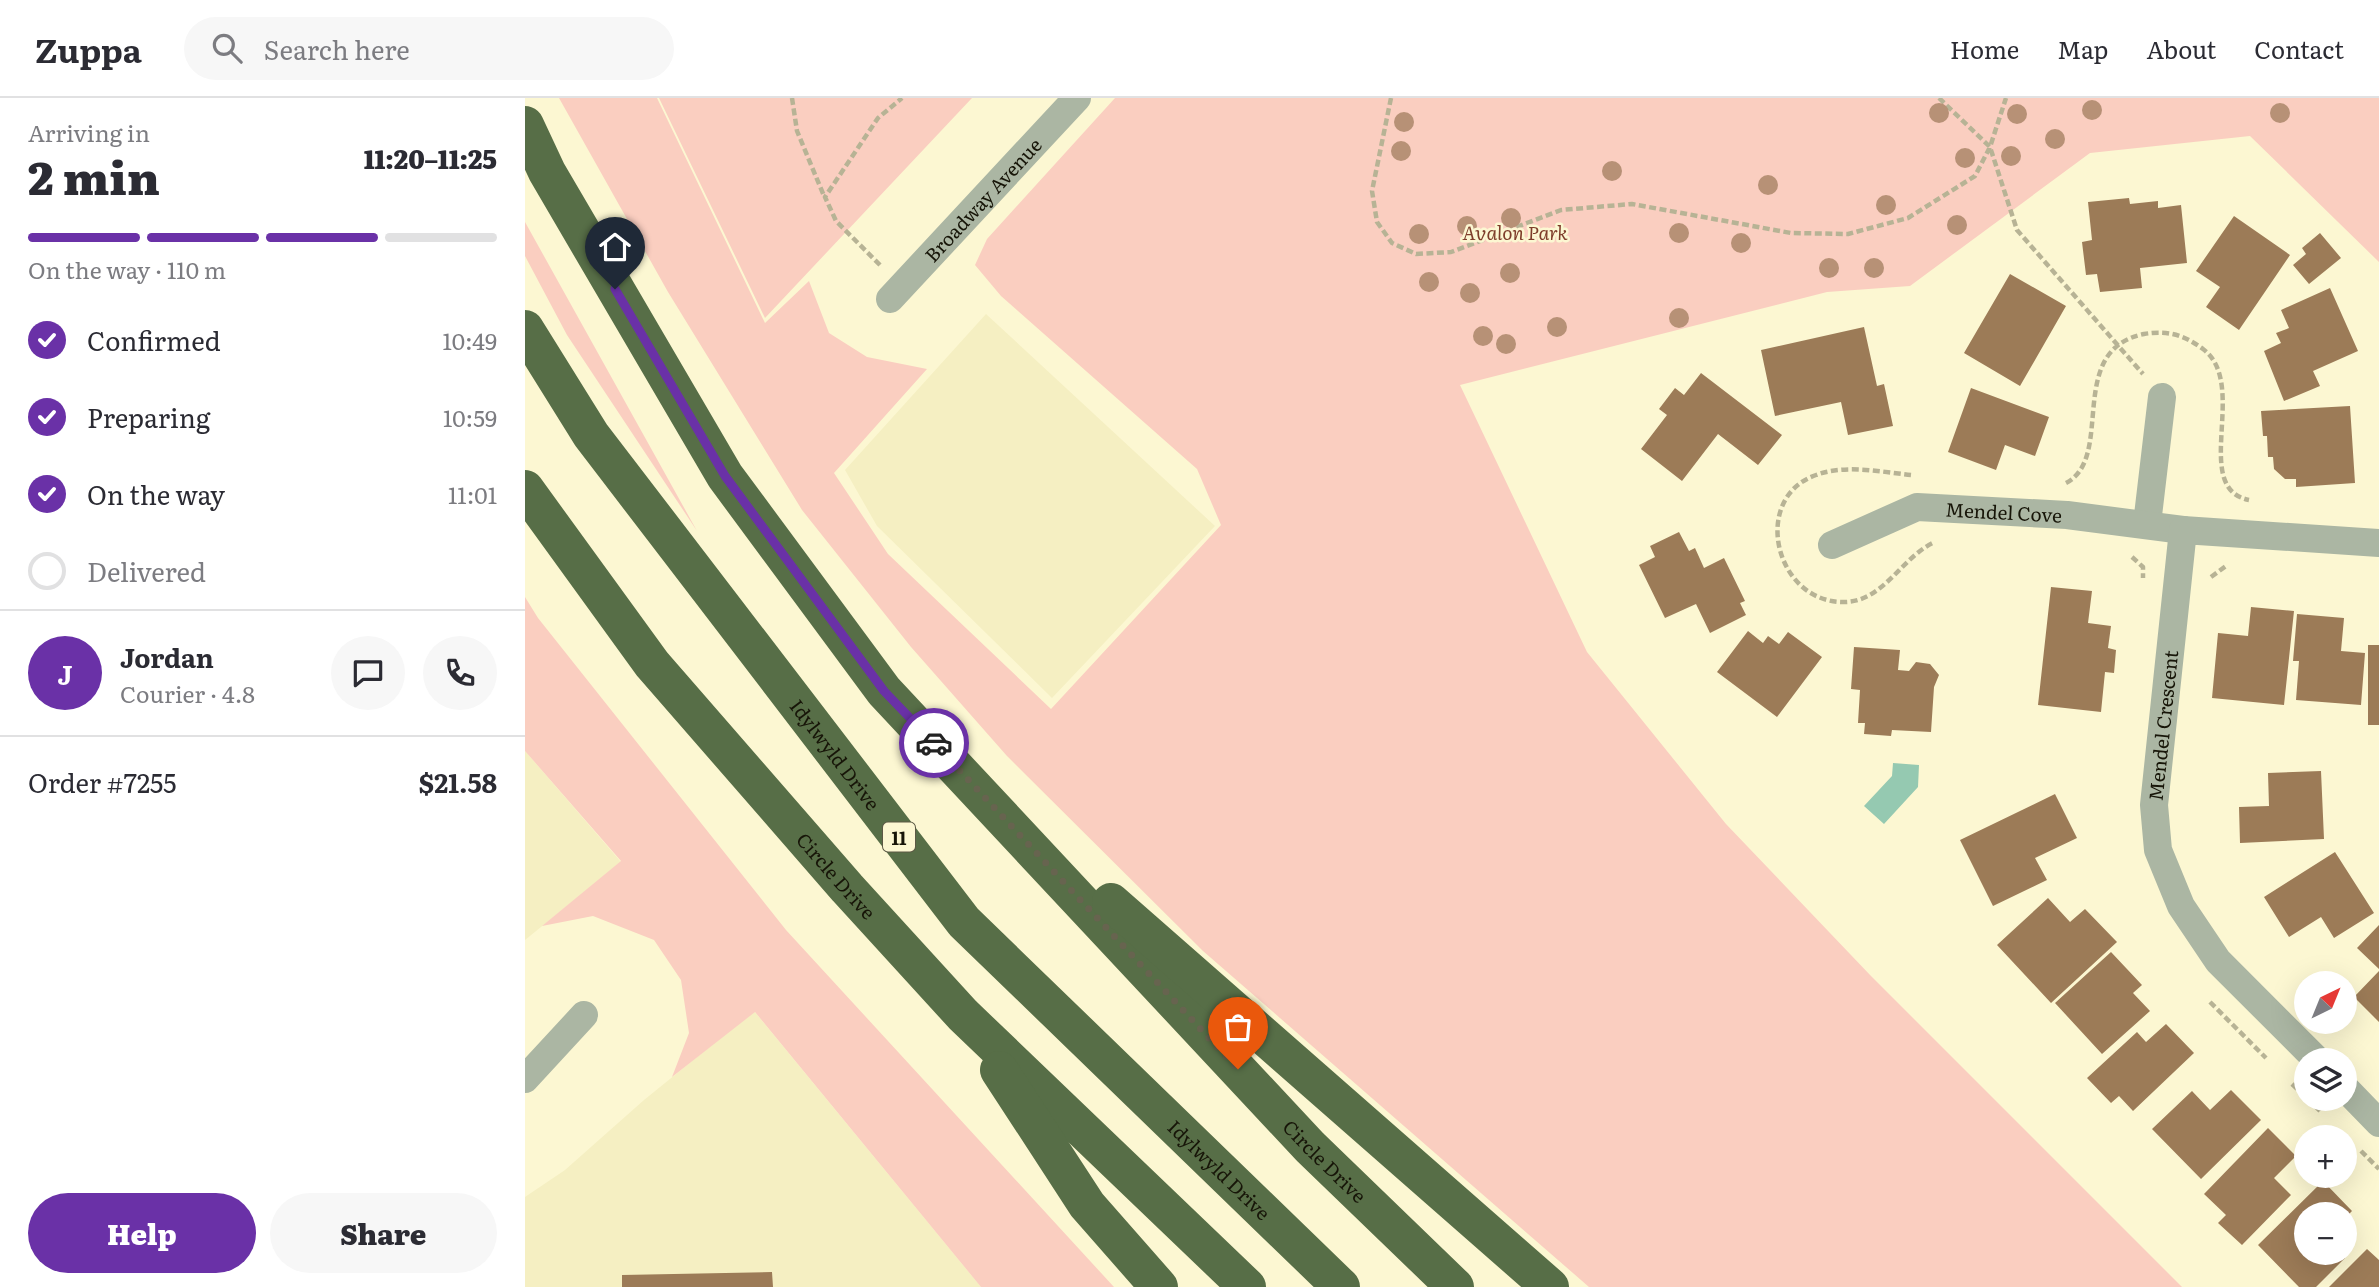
<!DOCTYPE html>
<html lang="en">
<head>
<meta charset="utf-8">
<style>
  :root { --surface:#fff; --page:#f7f7f7; --text:#2b2b33; --muted:#7c7c81; --line:#e1e1e2; --accent:#6a31a7 }
  body { margin:0; font-family:Literata,serif; background:var(--page); color:var(--text); height:100vh; display:flex; flex-direction:column; font-size:26px; white-space:nowrap }
  * { box-sizing:border-box; margin:0 }
  p { font-size:23px; color:var(--muted) }
  .icon { flex:none; width:38px; height:38px; fill:none; stroke:currentColor; stroke-width:2; stroke-linecap:round; stroke-linejoin:round }
  .map { position:relative; flex:1; overflow:hidden }
  .drawer { display:flex; flex-direction:column; background:var(--surface); width:525px }
  .drawer>* { flex:none }
  .needle { width:46px; rotate:43deg }
  .buttons { position:absolute; left:1769px; top:873px; display:grid; gap:14px }
  .buttons a { display:grid; place-items:center; width:63px; height:63px; border-radius:50%; background:var(--surface); box-shadow:0 7px 28px #0002; font-size:35px }
  .pin { position:absolute; display:grid; place-items:center; width:60px; height:60px; color:#fff; margin:-72px -30px; border-radius:50% 50% 50% 0; rotate:-45deg; box-shadow:0 0 7px #0007 }
  .pin .icon { rotate:45deg }
  .courier { position:absolute; display:grid; place-items:center; width:70px; height:70px; margin:-35px; border:5px solid #6a31a7; border-radius:50%; background:#fff; color:#222; box-shadow:0 2px 9px #0007 }
  .summary em { font-style:normal; font-weight:800 }
  .summary div { display:flex; flex-direction:column-reverse }
  .summary { display:flex; align-items:center; justify-content:space-between; height:119px; padding:0 28px }
  h1 { font-size:46px; font-weight:800; line-height:52px }
  .bar { display:grid; grid-template-columns:repeat(4,1fr); gap:10px 7px; align-content:center; height:84px; padding:0 28px }
  .bar i { height:9px; border-radius:5px; background:var(--line) }
  .bar .active { background:var(--accent) }
  .bar p { grid-column:span 4 }
  .line { display:flex; align-items:center; gap:18px; padding:0 28px; border-top:2px solid var(--line) }
  .line div { flex:1 }
  .round { display:grid; place-items:center; flex:none; width:74px; height:74px; border-radius:37px; background:var(--page) }
  ol { padding:0 28px; list-style:none }
  li { display:flex; align-items:center; gap:21px; height:77px }
  li p { margin-inline-start:auto }
  li .icon { padding:7px; border-radius:50%; background:var(--accent); color:#fff; stroke-width:4 }
  li:last-child { color:var(--muted) }
  li i { width:38px; height:38px; border:4px solid var(--line); border-radius:50% }
  .primary-button { display:flex; gap:14px; margin-top:auto; padding:14px 28px }
  .primary-button a { flex:1; height:80px; border-radius:42px; background:var(--accent); color:#fff; font-size:28px; font-weight:800; line-height:80px; text-align:center }
  .primary-button a+a { background:var(--page); color:var(--text) }
  header { display:flex; align-items:center; gap:42px; box-sizing:border-box; height:98px; padding:0 35px; background:var(--surface); border-bottom:2px solid var(--line) }
  header strong { font-size:33px }
  nav { display:flex; gap:38px; margin-inline-start:auto; font-size:24px }
  .search { width:490px; height:63px; background:var(--page); display:flex; align-items:center; gap:18px; box-sizing:border-box; padding:0 24px; border-radius:38px; color:var(--muted); font-size:26px }
  main { display:flex; flex:1; min-height:0 }
  .map>svg:first-child { display:block }
</style>
</head>
<body>
<header>
<strong>Zuppa</strong>
<div class="search"><svg class="icon" aria-label="search" viewBox="0 0 24 24"><circle cx="10" cy="10" r="6"/><path d="M15 15l6 6"/></svg>Search here</div>
<nav><a>Home</a><a>Map</a><a>About</a><a>Contact</a></nav>
</header>
<main>
<section class="drawer">
<div class="summary"><div><h1>2 min</h1><p>Arriving in</p></div><em>11:20–11:25</em></div>
<div class="bar"><i class="active"></i><i class="active"></i><i class="active"></i><i></i><p>On the way · 110 m</p></div>
<ol>
<li><svg class="icon" aria-label="check" viewBox="0 0 24 24"><path d="M5 12l5 5 9-10"/></svg>Confirmed<p>10:49</p></li>
<li><svg class="icon" aria-label="check" viewBox="0 0 24 24"><path d="M5 12l5 5 9-10"/></svg>Preparing<p>10:59</p></li>
<li><svg class="icon" aria-label="check" viewBox="0 0 24 24"><path d="M5 12l5 5 9-10"/></svg>On the way<p>11:01</p></li>
<li><i></i>Delivered</li>
</ol>
<div class="line" style="height:126px"><b class="round" style="background:var(--accent);color:#fff">J</b><div><b>Jordan</b><p>Courier · 4.8</p></div><a class="round"><svg class="icon" aria-label="chat" viewBox="0 0 24 24"><path d="M4 5h16v11H9l-5 4z"/></svg></a><a class="round"><svg class="icon" aria-label="phone" viewBox="0 0 24 24"><path d="M5 4h4l2 5-3 2q2 4 5 5l2-3 5 2v4C11 20 4 13 5 4z"/></svg></a></div>
<div class="line" style="height:91px"><div>Order #7255</div><b>$21.58</b></div>
<div class="primary-button"><a>Help</a><a>Share</a></div>
</section>
<div class="map">
<svg width="1854" height="1189" viewBox="0 0 1854 1189">
  <rect width="100%" height="100%" fill="#fcf7d2"/>
  <path fill="#f5efc2" d="M461,216l229,212 -163,172 -175,-172 -32,-56z
    M0,653l96,111 -96,78z
    M229,913l227,276h-456v-90l40,-27 79,-70z"/>
  <path fill="#facec0" d="M34,0h98l108,225 44,-42 20,52 38,24 60,12 -93,104 54,81 163,155 170,-184 -24,-56 -196,-173 -26,-31 12,-26 128,-141h1264v164l-129,-126 -160,17 -180,133 -83,6 -367,93 127,267 139,172 145,152 311,311h-593l-386,-336 -196,-195 -96,-109 -109,-137 -134,-218z
    M134,0h313l-207,220z
    M0,125v-1l172,309 -130,-196 -42,-79z
    M0,499l13,21 248,312 328,357h-133l-226,-275 -83,65 17,-44 -8,-53 -27,-40 -61,-24 -51,10 79,-65 -96,-110z"/>
  <path fill="#95c9b1" d="M1368,665l26,2 -1,22 -34,37 -20,-18 28,-30z"/>
  <path fill="#9c7b57" d="M1604,100l1,6 28,-3v7l23,-3 6,58 -47,5 2,20 -42,4 -3,-18 -11,1 -4,-33 10,-2 -4,-38z
    M1709,118l56,39 -51,75 -33,-23 14,-20 -24,-16z
    M1795,135l21,25 -32,26 -16,-19 13,-11 -4,-6z
    M1485,176l56,32 -46,80 -56,-33z
    M1805,190l28,63 -45,20 7,15 -36,15 -20,-50 17,-8 -5,-10 13,-5 -8,-18z
    M1339,229l13,59 7,-2 9,42 -45,9 -7,-33 -66,14 -14,-66z
    M1176,275l81,62 -24,30 -40,-31 -36,47 -41,-32 26,-34 -8,-6 16,-21 9,7z
    M1446,290l78,29 -14,39 -30,-11 -9,25 -48,-18z
    M1825,308l5,77 -59,4v-8h-11l-11,-10 -1,-12h-5l-1,-21h-4l-2,-25z
    M1154,434l10,19 6,-3 9,20 20,-10 21,43 -5,2 6,12 -36,18 -14,-29 -31,14 -26,-53 16,-8 -5,-11z
    M1526,489l41,4 -4,32 23,3 -3,22 8,2 -2,23 -9,-1 -4,40 -63,-7z
    M1726,509l43,4 -10,94 -72,-7 6,-65 30,3z
    M1772,516l47,4 -3,33 24,2 -4,52 -65,-5 3,-39h-6z
    M1223,533l15,12 5,-7 11,8 9,-12 34,25 -45,60 -60,-45z
    M1843,547h11v80h-11z
    M1329,549l46,3 -2,20 11,1 7,-9 14,2 9,11 -5,12 -3,45 -39,-2 -1,6 -27,-2 1,-11h-7l2,-33 -9,-1z
    M1796,673l3,68 -84,4 -1,-36 30,-1 -1,-33z
    M1530,696l22,44 -42,20 12,22 -54,26 -33,-66z
    M1810,754l39,61 -40,25 -13,-21 -32,20 -25,-40z
    M1523,800l22,24 15,-13 32,33 -66,61 -54,-58z
    M1854,827v44l-22,-21z
    M1586,854l31,33 -9,8 17,18 -48,43 -47,-51z
    M1854,873v51l-25,-25z
    M1641,926l28,29 -61,58 -14,-15 -8,7 -24,-25 50,-46 9,10z
    M1706,992l30,30 -60,59 -49,-50 40,-38 18,19z
    M1743,1030l28,28 -22,22 17,17 -49,50 -24,-22 8,-8 -22,-21z
    M1798,1083l29,30 -7,7v-4h-38v39h33l5,5 -29,29h-17l-41,-42z
    M1842,1151l12,11v27h-50z
    M247,1174l1,15h-151v-12z"/>
  <g fill="none" stroke-linecap="round" stroke-linejoin="round">
    <path stroke="#b7b395" stroke-width="4.5" stroke-dasharray="7 3.5" stroke-linecap="butt" d="M267,0l5,33 27,65
      M866,0l-19,93 5,31 15,21 24,11 35,-2 110,-42 71,-6 159,29 57,1 60,-16 67,-42 15,-29 16,-49
      M1414,0l51,49 27,83 126,144
      M355,167l-44,-44 -11,-24 53,-79 24,-20
      M1386,377c-30,-3 -65,-11 -95,0 -66,23 -41,128 28,127 40,0 58,-46 91,-60
      M1541,385c50,-26 -2,-133 78,-149 24,-4 40,1 59,15 47,35 -13,139 46,151
      M1607,459l11,10v11
      M1686,479l15,-11
      M1685,904l56,56
      M1767,986l15,14
      M1783,1001l12,12
      M1836,1053l18,18"/>
    <g stroke="#abb6a3" stroke-width="28">
      <path id="s1" d="M365,201l187,-201"/>
      <path d="M1622,426l15,-127"/>
      <path id="s2" d="M1307,447l85,-38 150,8 116,15"/>
      <path id="s3" d="M1792,962l-99,-99 -37,-55 -23,-56 -4,-45 29,-275 196,13"/>
      <path d="M0,981l59,-64"/>
      <path d="M1820,990l34,35"/>
    </g>
    <g stroke="#576e47" stroke-width="38">
      <path id="s4" d="M0,27l22,47 178,304 159,215 426,456 145,140"/>
      <path id="s5" d="M0,231l66,106 373,487 377,365"/>
      <path id="s6" d="M0,391l127,175 195,224 116,127 284,272"/>
      <path d="M586,804l439,385"/>
      <path d="M474,972l88,135 72,82"/>
    </g>
  </g>
  <g fill="#b79176">
    <circle cx="1567" cy="12" r="10"/>
    <circle cx="1414" cy="15" r="10"/>
    <circle cx="1755" cy="15" r="10"/>
    <circle cx="1492" cy="16" r="10"/>
    <circle cx="879" cy="24" r="10"/>
    <circle cx="1530" cy="41" r="10"/>
    <circle cx="876" cy="53" r="10"/>
    <circle cx="1486" cy="58" r="10"/>
    <circle cx="1440" cy="60" r="10"/>
    <circle cx="1087" cy="73" r="10"/>
    <circle cx="1243" cy="87" r="10"/>
    <circle cx="1361" cy="107" r="10"/>
    <circle cx="986" cy="120" r="10"/>
    <circle cx="1432" cy="127" r="10"/>
    <circle cx="942" cy="128" r="10"/>
    <circle cx="1154" cy="135" r="10"/>
    <circle cx="894" cy="136" r="10"/>
    <circle cx="1216" cy="145" r="10"/>
    <circle cx="1304" cy="170" r="10"/>
    <circle cx="1349" cy="170" r="10"/>
    <circle cx="985" cy="175" r="10"/>
    <circle cx="904" cy="184" r="10"/>
    <circle cx="945" cy="195" r="10"/>
    <circle cx="1154" cy="220" r="10"/>
    <circle cx="1032" cy="229" r="10"/>
    <circle cx="958" cy="238" r="10"/>
    <circle cx="981" cy="246" r="10"/>
  </g>
  <g fill="none" stroke-linecap="round" stroke-linejoin="round">
    <path stroke="#67644f" stroke-width="7" stroke-dasharray="0 12.6" d="M409,645l304,326"/>
    <path stroke="#6a31a7" stroke-width="9" d="M90,191l110,187 159,215 50,52"/>
  </g>
  <g text-anchor="middle" dominant-baseline="central" stroke-width="5" stroke-linejoin="round" paint-order="stroke">
    <rect fill="#fcf7d2" stroke="#5c5945" stroke-width="2" x="358" y="724.5" width="32" height="29" rx="5"/>
    <g font-size="18" font-weight="bold" fill="#171508">
      <text x="374" y="739">11</text>
    </g>
    <g font-size="19" fill="#171508" stroke="#fcf7d2">
      <text stroke="none"><textPath href="#s1" startOffset="136">Broadway Avenue</textPath></text>
      <text stroke="none"><textPath href="#s2" startOffset="180">Mendel Cove</textPath></text>
      <text stroke="none"><textPath href="#s3" startOffset="392">Mendel Crescent</textPath></text>
      <text stroke="none"><textPath href="#s5" startOffset="527">Idylwyld Drive</textPath></text>
      <text stroke="none"><textPath href="#s6" startOffset="497">Circle Drive</textPath></text>
      <text stroke="none"><textPath href="#s4" startOffset="1316">Circle Drive</textPath></text>
      <text stroke="none"><textPath href="#s5" startOffset="1094">Idylwyld Drive</textPath></text>
    </g>
    <g font-size="19" font-style="italic" fill="#7e3d2a" stroke="#fcf7d2">
      <text x="990" y="134">Avalon Park</text>
    </g>
  </g>
</svg>
<div class="buttons">
<a><svg class="needle" viewBox="-14 -14 28 28"><path d="M0-13l5 13h-10z" fill="#e53935"/><path d="M0 13l5-13h-10z" fill="#7c7c81"/></svg></a>
<a><svg class="icon" aria-label="layers" viewBox="0 0 24 24"><path d="M12 4l9 5-9 5-9-5zM3 14l9 5 9-5"/></svg></a>
<a>+</a>
<a>−</a>
</div>
<div class="pin" style="left:713px;top:971px;background:#ea580c"><svg class="icon" aria-label="bag" viewBox="0 0 24 24"><path d="M5 8h14l-1 12H6zM9 8a3 3 0 0 1 6 0"/></svg></div>
<div class="pin" style="left:90px;top:191px;background:#1f2937"><svg class="icon" aria-label="home" viewBox="0 0 24 24"><path d="M3 11l9-7 9 7M6 9v11h12V9"/></svg></div>
<div class="courier" style="left:409px;top:645px"><svg class="icon" aria-label="car" viewBox="0 0 24 24"><path d="M5 17H2v-5l4-1 3-4h7l3 4 3 1v5h-3M9 17h6M6 11h13"/><circle cx="7" cy="17" r="2"/><circle cx="17" cy="17" r="2"/></svg></div>
</div>
</main>
</body>
</html>
